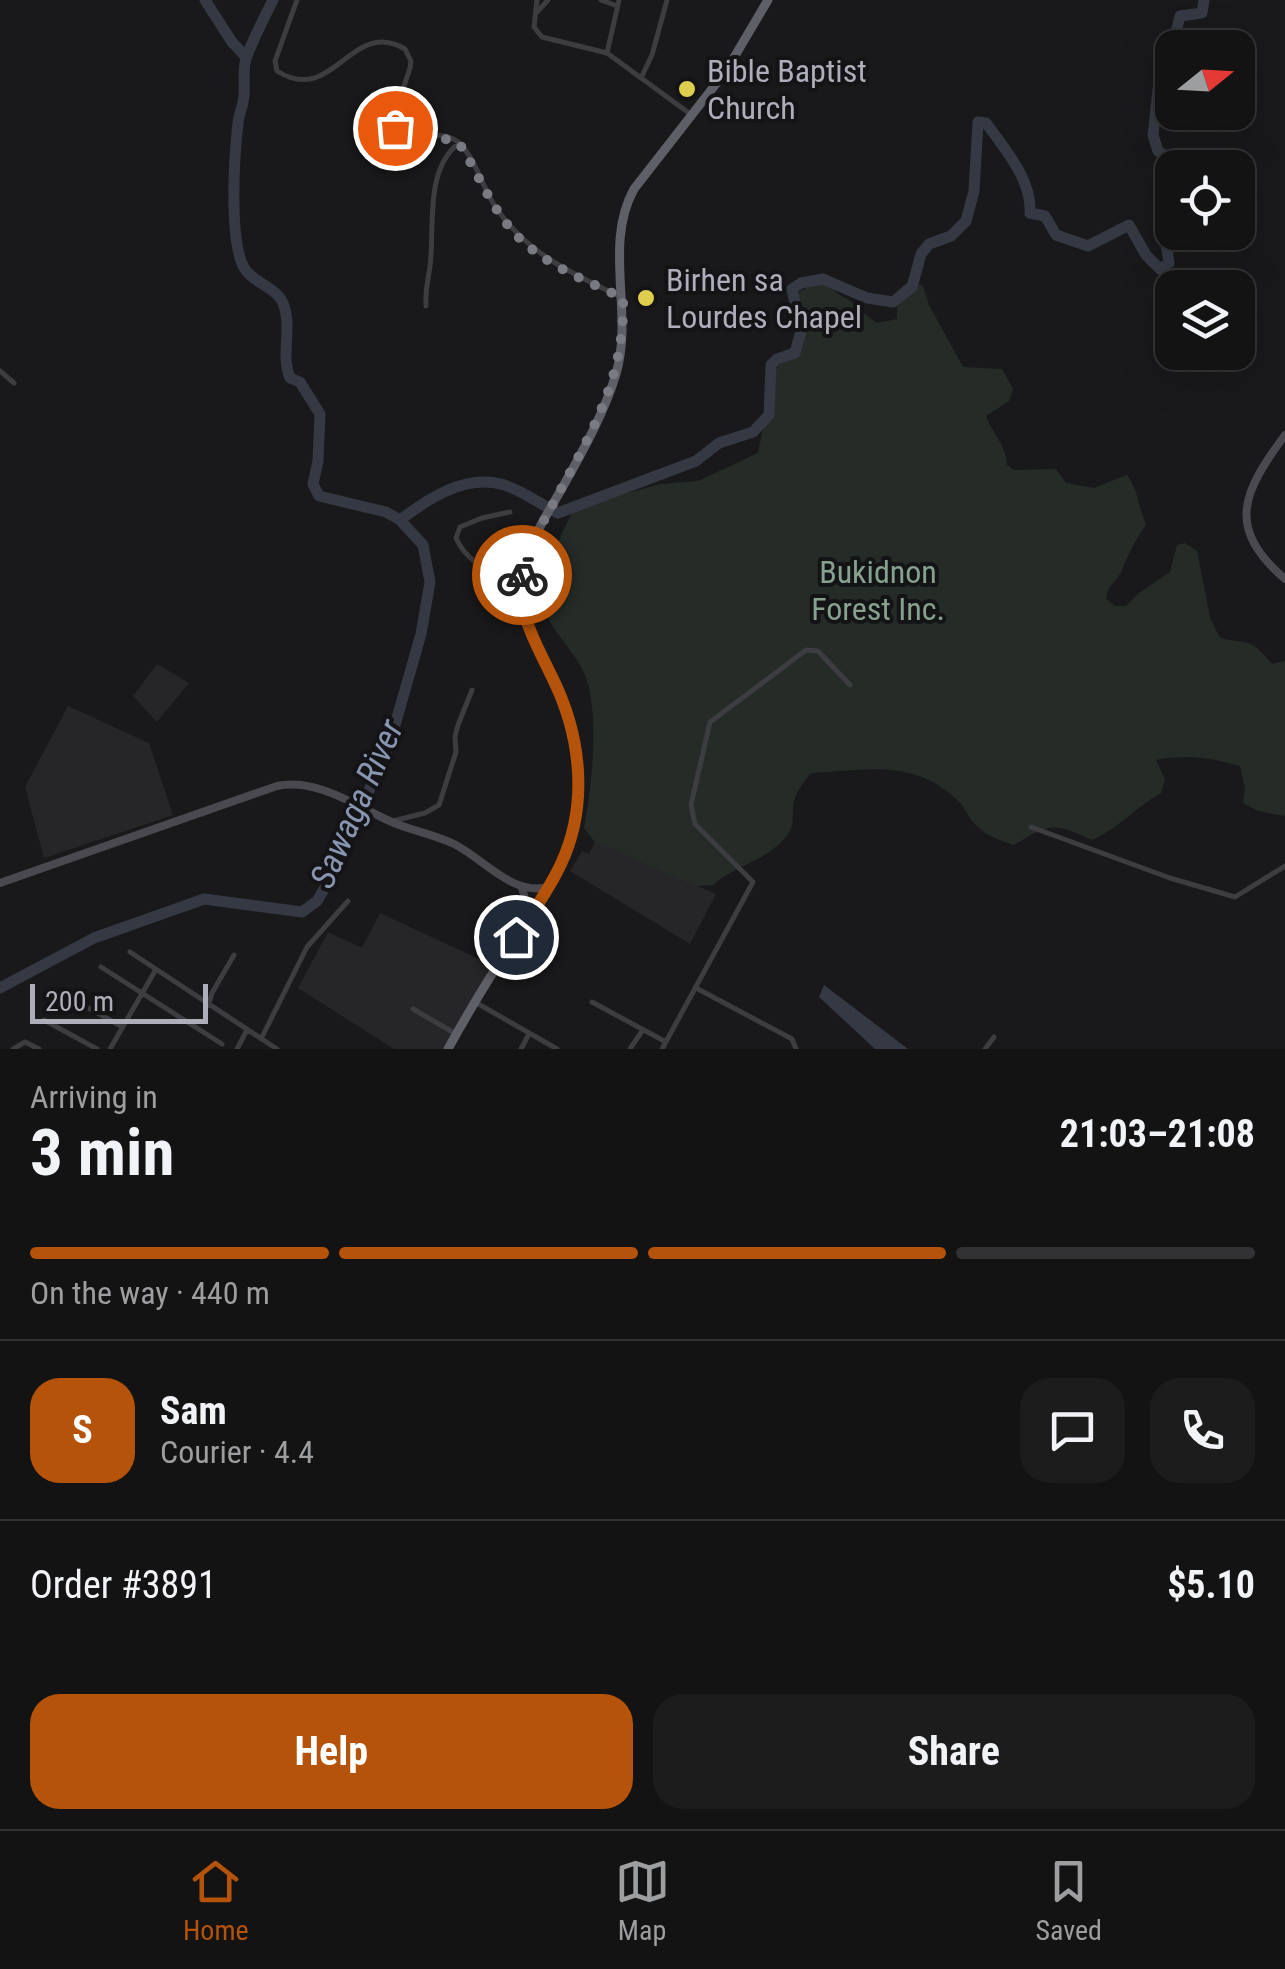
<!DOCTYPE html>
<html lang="en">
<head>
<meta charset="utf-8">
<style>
  :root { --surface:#131314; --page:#1c1c1d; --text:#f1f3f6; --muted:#9d9ea0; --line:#323234; --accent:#b45309 }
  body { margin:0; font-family:"Roboto Condensed",sans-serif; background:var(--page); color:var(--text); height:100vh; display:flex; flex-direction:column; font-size:38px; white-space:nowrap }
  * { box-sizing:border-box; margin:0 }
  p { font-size:32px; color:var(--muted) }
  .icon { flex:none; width:55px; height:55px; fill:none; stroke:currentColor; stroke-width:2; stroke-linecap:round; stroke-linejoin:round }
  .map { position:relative; height:1049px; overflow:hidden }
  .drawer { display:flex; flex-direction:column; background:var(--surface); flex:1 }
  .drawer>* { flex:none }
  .needle { width:65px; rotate:72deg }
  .buttons { position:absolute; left:1155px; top:30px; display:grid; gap:20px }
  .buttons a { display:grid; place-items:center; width:100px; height:100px; border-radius:20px; background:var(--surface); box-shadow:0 10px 40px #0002,0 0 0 2px var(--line); font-size:50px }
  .scale { position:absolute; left:30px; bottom:25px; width:178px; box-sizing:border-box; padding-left:10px; border:5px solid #adaeb9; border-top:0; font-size:28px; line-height:35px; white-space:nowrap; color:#adaeb9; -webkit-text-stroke:8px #141416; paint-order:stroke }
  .pin { position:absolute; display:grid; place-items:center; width:85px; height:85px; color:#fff; margin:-42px; border:5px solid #fff; border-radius:50%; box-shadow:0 2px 10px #0007 }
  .courier { position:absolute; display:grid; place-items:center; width:100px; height:100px; margin:-50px; border:8px solid #b45309; border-radius:50%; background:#fff; color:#222; box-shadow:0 2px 12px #0007 }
  .headline em { font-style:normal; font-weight:700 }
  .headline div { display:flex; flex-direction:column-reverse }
  .headline { display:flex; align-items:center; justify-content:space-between; height:170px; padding:0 30px }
  h1 { font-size:65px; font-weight:700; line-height:75px }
  .bar { display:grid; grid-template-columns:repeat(4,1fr); gap:15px 10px; align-content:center; height:120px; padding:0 30px }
  .bar i { height:12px; border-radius:8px; background:var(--line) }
  .bar .active { background:var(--accent) }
  .bar p { grid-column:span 4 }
  .line { display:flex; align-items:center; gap:25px; padding:0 30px; border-top:2px solid var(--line) }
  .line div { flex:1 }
  .round { display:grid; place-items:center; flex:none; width:105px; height:105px; border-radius:30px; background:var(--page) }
  .button { display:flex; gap:20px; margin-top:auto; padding:20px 30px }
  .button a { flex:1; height:115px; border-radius:30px; background:var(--accent); color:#fff; font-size:40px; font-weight:700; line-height:115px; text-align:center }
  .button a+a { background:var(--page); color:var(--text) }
  .tab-bar { display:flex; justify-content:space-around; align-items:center; height:140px; border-top:2px solid var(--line); background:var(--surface); font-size:28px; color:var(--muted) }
  .tab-bar a { display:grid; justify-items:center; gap:5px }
  .tab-bar .active { color:var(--accent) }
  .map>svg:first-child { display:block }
</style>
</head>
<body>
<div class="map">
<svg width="1285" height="1049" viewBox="0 0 1285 1049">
  <rect width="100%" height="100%" fill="#19191b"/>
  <path fill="#262528" d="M157,664l32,19 -32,39 -24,-26z
    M68,706l81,37 24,72 -129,43 -19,-71z
    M596,840l120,54 -26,50 -120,-73 12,-20 7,3z
    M380,913l112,52 -49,84h-49l-96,-61 30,-56 34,16z"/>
  <path fill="#252c28" d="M828,282c8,14 17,14 28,23 7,7 12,12 21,18l20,-4v-28c9,-9 14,-12 26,-5l6,19 34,62 39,2 11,20 -4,12 -23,15c7,19 20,28 21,49l7,5 42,-1 10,14 28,5 33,-13c11,14 12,33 19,50 -11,15 -17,28 -24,45 -5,12 -15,15 -16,29l9,7h11l13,-13 31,-21 7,-27 8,-2 12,8 13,67 10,20c31,7 29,-1 52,26l13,-3v155l-27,-5 -15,-8 2,-15 -5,-22c-29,-8 -54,-12 -84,-6l9,19 -4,14c-25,14 -42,35 -69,47 -38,-18 -43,-17 -78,5 -15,-5 -30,-10 -41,-23 -5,-6 -8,-14 -13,-19 -43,-45 -93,-33 -149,-30 -9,11 -17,21 -18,35 -1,8 1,15 -3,23 -18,29 -54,33 -77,54l-18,1 -101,-45 -10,-13c8,-41 16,-114 1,-153 -9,-22 -28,-38 -38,-59 -14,-31 14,-81 28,-109l86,-23 37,-3 60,-28 17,-83 13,-14 8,-22 -1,-21 4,-21 16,-9z"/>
  <path fill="#343943" d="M824,985l84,64h-33l-56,-52z"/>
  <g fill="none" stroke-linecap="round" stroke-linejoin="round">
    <path stroke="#343943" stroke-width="11" d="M205,0l27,42 14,15
      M1177,168v-5l-19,-12 -5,-16 8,-72 10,-11 9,-36 22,-3 2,-13
      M400,520c28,-21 63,-45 101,-36 19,5 39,20 57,29l138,-52 23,-18 34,-11 16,-17 2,-50 6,-6 18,-6 6,-22 -9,-42 9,-6 22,-4 44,19 26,4 19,-15 9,-33 8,-10 22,-8 15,-15 8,-30 4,-69 8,1c19,26 46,57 44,90l15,3 11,19 32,11 41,-21 17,30 14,14 9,-6 -8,-53 11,-20
      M0,988l94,-50 110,-39 98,13 15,-11 10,-17 62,-138 32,-112 9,-52 -7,-37 -23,-25 -14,-8 -67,-16 -6,-12 5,-23 2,-47 -20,-32 -10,-4c-10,-24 3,-50 -7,-75 -9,-19 -35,-20 -42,-42 -11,-32 -7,-103 -3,-138 1,-10 6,-19 6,-29 1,-13 -2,-26 3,-38 7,-19 17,-38 26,-56"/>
    <path stroke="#3d3c41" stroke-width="5" d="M297,0l-22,61 2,10c57,36 73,-54 128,-22l6,12 -1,7 -18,54 13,15c16,-1 40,-6 53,5 16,14 24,43 35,61 30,48 77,70 128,94
      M537,0l-3,27 8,10 65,16
      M601,0l16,6
      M619,0l-12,53 86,63
      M536,13l12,-13
      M641,78l11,-23 15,-55
      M426,306c-1,-18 2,-24 4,-40 5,-38 -6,-96 29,-123
      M0,371l14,12
      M510,512l-28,6 -22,9 -4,11c13,28 35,29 48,47 10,13 2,17 19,27
      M393,821l32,-8 14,-8 17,-53 -1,-16 3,-11 14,-35
      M1031,827l139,51 65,19 50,-31
      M130,952l147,97
      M101,967l121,77
      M698,989l94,50 4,10
      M63,994l58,32
      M475,1002l82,47
      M592,1002l74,40
      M208,1006l4,-13 22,-38
      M413,1009l43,25
      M44,1020l53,29
      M261,1039l46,-92 41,-46
      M13,1049l12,-7 14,7
      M110,1049l45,-78
      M237,1049l10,-19
      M521,1049l8,-15
      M630,1049l12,-18
      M662,1049l91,-167 -58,-58 -4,-19 19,-83 96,-72 12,1 32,34
      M985,1049l9,-12"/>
    <path stroke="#49494f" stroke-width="8" d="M1285,435c-42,57 -60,92 0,144
      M0,883l277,-97c40,-9 82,22 117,37 20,8 41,12 60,21 29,14 61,55 96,42
      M522,888l8,28"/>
    <path stroke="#5f5f67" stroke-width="9" d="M448,1049c22,-40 46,-79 71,-117 22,-33 47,-66 56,-106 10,-50 0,-102 -22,-147 -13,-28 -30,-53 -32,-84 -2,-39 21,-72 40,-105 20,-36 43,-76 55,-116 18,-61 -13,-129 18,-185l92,-118 42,-71"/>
  </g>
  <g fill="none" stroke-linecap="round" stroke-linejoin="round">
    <path stroke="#797a82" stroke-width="10" stroke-dasharray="0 18" d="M395,128l11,8h29l24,7c18,28 30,60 52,86 28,34 74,51 112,69 2,75 -27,127 -62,191 -15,29 -32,54 -39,86"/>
    <path stroke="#b45309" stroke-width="12" d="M516,937c16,-24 33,-47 45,-73 28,-60 20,-129 -9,-187 -16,-34 -35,-63 -30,-102"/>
  </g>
  <g fill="#dfcd4d" stroke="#141416" stroke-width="4">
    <circle cx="687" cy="89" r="10"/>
    <circle cx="646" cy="298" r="10"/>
  </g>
  <g text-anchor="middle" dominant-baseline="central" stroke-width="8" stroke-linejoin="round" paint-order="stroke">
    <g font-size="32" fill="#adaeb9" stroke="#141416" text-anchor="start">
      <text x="707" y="71">Bible Baptist<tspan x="707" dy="37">Church</tspan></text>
      <text x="666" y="280">Birhen sa<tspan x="666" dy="37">Lourdes Chapel</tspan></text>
    </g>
    <g font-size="32" fill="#86a28e" stroke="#141416">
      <text x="878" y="572">Bukidnon<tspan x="878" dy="37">Forest Inc.</tspan></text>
    </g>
    <g font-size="35" font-style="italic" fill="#8895b0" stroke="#141416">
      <text transform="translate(357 804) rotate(-66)">Sawaga River</text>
    </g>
  </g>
</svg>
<div class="buttons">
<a><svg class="needle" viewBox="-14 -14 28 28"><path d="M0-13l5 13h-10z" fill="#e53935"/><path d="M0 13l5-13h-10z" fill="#9d9ea0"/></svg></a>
<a><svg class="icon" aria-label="locate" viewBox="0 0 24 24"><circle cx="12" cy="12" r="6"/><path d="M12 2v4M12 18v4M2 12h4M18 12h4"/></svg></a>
<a><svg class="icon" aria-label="layers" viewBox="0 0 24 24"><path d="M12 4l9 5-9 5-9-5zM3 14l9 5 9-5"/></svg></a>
</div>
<div class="scale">200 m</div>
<div class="pin" style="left:395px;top:128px;background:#ea580c"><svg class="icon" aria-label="bag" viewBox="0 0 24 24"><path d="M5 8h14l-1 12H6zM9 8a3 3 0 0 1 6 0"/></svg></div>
<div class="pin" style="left:516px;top:937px;background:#1f2937"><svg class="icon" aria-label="home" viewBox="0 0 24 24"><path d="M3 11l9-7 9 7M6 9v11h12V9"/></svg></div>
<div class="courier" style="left:522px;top:575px"><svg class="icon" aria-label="bike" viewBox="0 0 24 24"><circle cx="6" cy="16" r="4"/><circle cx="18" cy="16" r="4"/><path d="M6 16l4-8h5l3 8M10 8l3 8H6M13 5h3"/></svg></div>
</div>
<section class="drawer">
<div class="headline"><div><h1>3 min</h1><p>Arriving in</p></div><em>21:03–21:08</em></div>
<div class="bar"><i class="active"></i><i class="active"></i><i class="active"></i><i></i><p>On the way · 440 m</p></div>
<div class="line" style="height:180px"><b class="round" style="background:var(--accent);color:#fff">S</b><div><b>Sam</b><p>Courier · 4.4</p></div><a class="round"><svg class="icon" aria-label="chat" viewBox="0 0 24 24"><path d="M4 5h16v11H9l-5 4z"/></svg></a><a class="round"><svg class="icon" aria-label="phone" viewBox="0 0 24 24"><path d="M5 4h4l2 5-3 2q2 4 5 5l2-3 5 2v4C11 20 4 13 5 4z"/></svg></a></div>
<div class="line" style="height:130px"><div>Order #3891</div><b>$5.10</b></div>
<div class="button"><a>Help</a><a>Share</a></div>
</section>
<nav class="tab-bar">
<a class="active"><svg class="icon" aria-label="home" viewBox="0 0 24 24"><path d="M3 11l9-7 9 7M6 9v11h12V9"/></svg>Home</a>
<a><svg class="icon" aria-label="map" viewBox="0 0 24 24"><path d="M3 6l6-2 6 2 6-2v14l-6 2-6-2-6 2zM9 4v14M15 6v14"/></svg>Map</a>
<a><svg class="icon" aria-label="saved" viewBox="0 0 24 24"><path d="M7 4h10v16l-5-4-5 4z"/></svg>Saved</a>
</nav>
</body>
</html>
